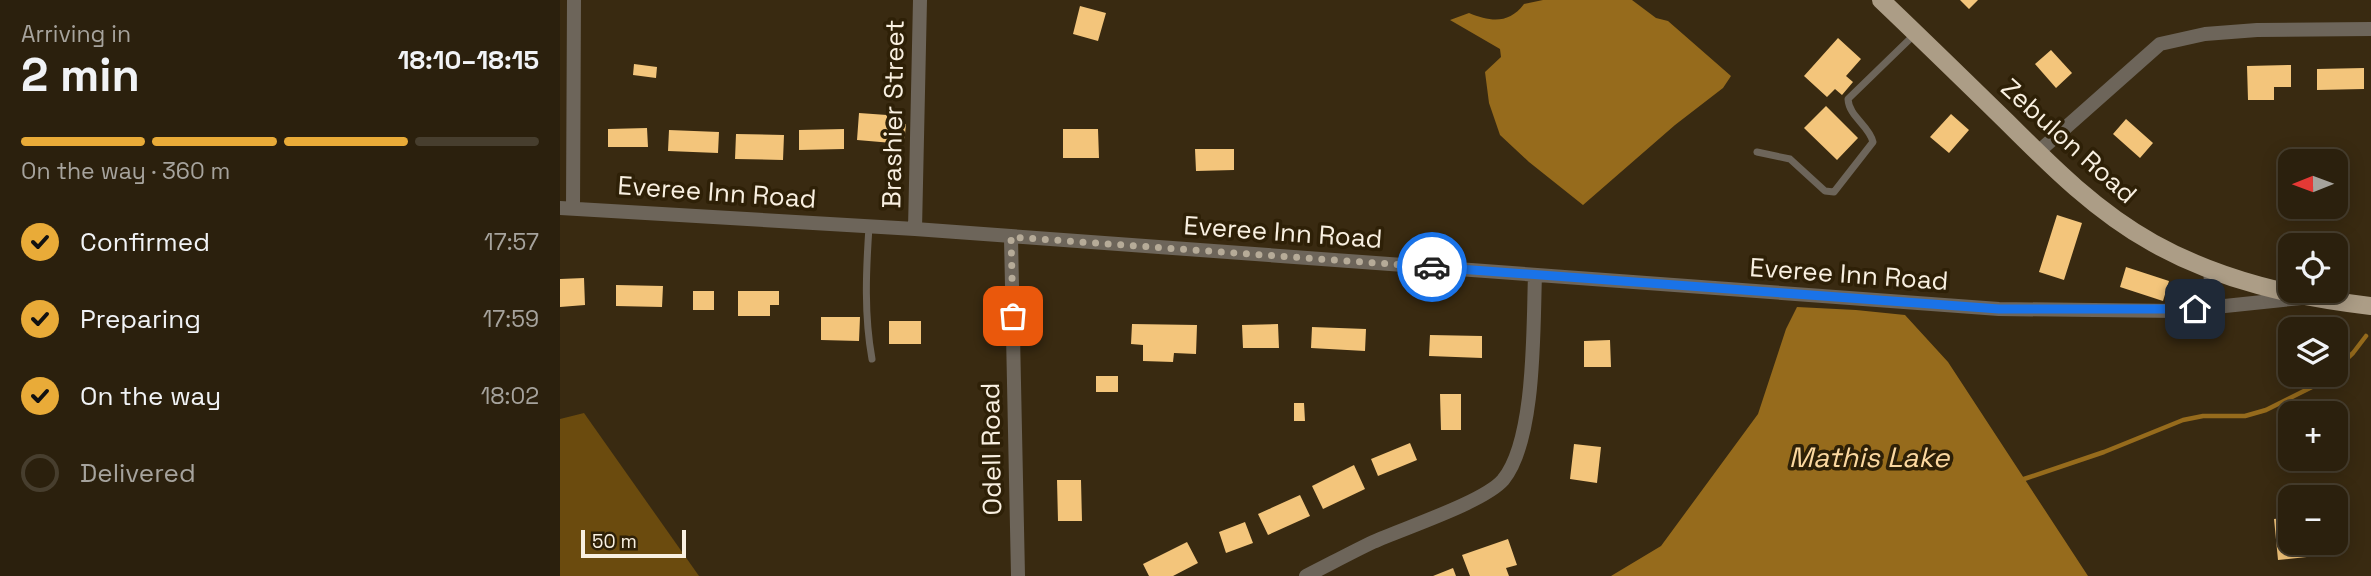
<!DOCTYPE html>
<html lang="en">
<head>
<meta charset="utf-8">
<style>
  :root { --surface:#2b200d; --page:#372d1b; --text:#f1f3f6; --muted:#a6a39d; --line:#473e2e; --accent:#e9ab38 }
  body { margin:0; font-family:"Space Grotesk",sans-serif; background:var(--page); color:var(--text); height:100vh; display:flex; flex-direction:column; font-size:26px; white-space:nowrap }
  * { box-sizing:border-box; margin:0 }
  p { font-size:23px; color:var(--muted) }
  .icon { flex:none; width:38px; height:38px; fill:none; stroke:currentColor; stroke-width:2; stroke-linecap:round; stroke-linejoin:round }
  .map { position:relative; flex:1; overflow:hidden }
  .panel { display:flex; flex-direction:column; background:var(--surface); width:560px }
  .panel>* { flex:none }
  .needle { width:46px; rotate:269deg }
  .buttons { position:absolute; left:1718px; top:149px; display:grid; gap:14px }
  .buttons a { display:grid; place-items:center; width:70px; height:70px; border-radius:14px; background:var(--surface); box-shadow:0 4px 18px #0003,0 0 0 2px var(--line); font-size:35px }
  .scale { position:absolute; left:21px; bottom:18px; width:105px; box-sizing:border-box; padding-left:7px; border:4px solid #f9f0e1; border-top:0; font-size:19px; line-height:24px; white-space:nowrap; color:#f9f0e1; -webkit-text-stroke:5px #2e2007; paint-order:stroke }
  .pin { position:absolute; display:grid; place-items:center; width:60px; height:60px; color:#fff; margin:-30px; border-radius:14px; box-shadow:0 4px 10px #0006 }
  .courier { position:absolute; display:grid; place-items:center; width:70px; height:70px; margin:-35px; border:5px solid #1a73e8; border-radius:50%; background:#fff; color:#222; box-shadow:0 2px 9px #0007 }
  .summary em { font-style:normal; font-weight:700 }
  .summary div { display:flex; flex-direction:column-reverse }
  .summary { display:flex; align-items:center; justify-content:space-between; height:119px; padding:0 21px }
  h1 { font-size:46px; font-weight:700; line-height:52px }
  .bar { display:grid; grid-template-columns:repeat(4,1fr); gap:10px 7px; align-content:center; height:84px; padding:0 21px }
  .bar i { height:9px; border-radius:5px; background:var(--line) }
  .bar .current { background:var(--accent) }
  .bar p { grid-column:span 4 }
  ol { padding:0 21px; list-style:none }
  li { display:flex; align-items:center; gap:21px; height:77px }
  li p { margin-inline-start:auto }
  li .icon { padding:7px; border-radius:50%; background:var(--accent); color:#111; stroke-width:4 }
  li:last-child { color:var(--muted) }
  li i { width:38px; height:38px; border:4px solid var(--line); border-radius:50% }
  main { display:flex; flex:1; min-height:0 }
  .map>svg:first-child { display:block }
</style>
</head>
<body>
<main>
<section class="panel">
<div class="summary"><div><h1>2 min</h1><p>Arriving in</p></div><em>18:10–18:15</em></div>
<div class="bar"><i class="current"></i><i class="current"></i><i class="current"></i><i></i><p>On the way · 360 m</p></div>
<ol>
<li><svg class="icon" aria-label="check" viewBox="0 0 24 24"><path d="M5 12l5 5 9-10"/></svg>Confirmed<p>17:57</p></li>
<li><svg class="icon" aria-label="check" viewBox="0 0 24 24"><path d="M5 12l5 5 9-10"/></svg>Preparing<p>17:59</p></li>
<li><svg class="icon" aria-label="check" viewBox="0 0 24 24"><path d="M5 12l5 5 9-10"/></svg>On the way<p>18:02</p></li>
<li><i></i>Delivered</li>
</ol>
</section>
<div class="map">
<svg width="1811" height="576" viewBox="0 0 1811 576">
  <rect width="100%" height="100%" fill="#392a11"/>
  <path fill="#6b4b0e" d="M24,413l115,163h-139v-157z"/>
  <path fill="#966b1c" d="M983,0h89l24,18 12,3 63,55 -8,12 -48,37 -92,80 -54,-43 -29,-27 -11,-32 -4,-31 16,-15 -1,-8 -50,-29 19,-7c22,9 40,11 55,-9z
    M1237,307l59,3 49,5 43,47 140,214h-477l50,-30 97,-132 28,-85z"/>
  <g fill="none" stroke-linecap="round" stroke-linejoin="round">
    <path stroke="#966b1c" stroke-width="4.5" d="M1776,369l17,-16 13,-17
      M1464,479l80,-27 79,-32 20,-4h42l21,-6 56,-28 8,-8"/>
  </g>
  <path fill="#f3c57b" d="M1400,0h18l-9,9z
    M520,6l26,7 -8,28 -25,-7z
    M1278,38l23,21 -15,17 7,6 -11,13 -7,-6 -8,8 -23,-21z
    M1491,50l21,23 -16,15 -21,-24z
    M74,64l23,3 -1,11 -23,-3z
    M1731,65v22h-17v13h-26l-1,-34z
    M1804,68v21l-47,1v-21z
    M1266,106l32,32 -21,22 -33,-32z
    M299,113l28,2v7l19,2 -2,20 -47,-4z
    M1391,114l18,16 -20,23 -19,-16z
    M1566,119l27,24 -13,15 -27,-24z
    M87,128l1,19h-40v-18z
    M284,129v20l-45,1v-20z
    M503,129h35l1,29h-36z
    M109,130l50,2 -1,21 -50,-2z
    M176,134l48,1 -1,25 -48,-1z
    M635,149h39v21l-38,1z
    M1497,215l25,8 -18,57 -25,-8z
    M1566,267l43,14 -6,20 -43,-14z
    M24,278l1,27 -25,2v-28z
    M56,285l47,1 -1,21 -46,-1z
    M133,291h21v19h-21z
    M178,291h41v14h-9v11h-32z
    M261,317h39l-1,24 -38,-1z
    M329,321h32v23h-32z
    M572,324l65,1 -1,29 -22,-1 -1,9 -30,-1v-16l-12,-1z
    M718,324l1,24h-36l-1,-23z
    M752,327l54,2 -1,22 -54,-3z
    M870,335l52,1v22l-53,-2z
    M1050,340l1,27h-27v-26z
    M536,376h22v16h-22z
    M880,394h21v36h-20z
    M734,403h10l1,18h-11z
    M850,443l7,17 -39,16 -7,-17z
    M1014,444l27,3 -4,36 -27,-4z
    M794,465l11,24 -42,20 -11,-23z
    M497,480h24l1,41h-24z
    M740,495l10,21 -42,19 -10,-21z
    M1731,517v25h24l1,14 -38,4 -4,-41z
    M685,522l8,21 -27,10 -7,-21z
    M948,539l9,26 -11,3 3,8h-39l-8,-21z
    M627,542l11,21 -25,13h-24l-6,-12z
    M893,568l3,8h-23z"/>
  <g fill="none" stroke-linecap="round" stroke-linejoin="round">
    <path stroke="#6d655a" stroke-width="7" d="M1197,152l33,7 35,32 9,1 39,-50c-4,-17 -24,-25 -25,-43l67,-65
      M309,227c-3,44 -5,88 3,132"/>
    <path stroke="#6d655a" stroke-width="14" d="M1477,153l123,-109 45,-10 52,-4 114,-1
      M0,208l355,21 1084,80 178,2 124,-13
      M13,208l1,-208
      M355,229l5,-229
      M451,238l7,338
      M1650,270l3,37
      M746,576c22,-11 44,-23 67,-34 31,-14 111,-40 130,-62 33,-40 30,-154 32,-205"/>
    <path stroke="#ac9d86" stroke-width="18" d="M1321,0c42,40 84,81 126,122 45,45 90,90 146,121 68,38 142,54 218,63"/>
  </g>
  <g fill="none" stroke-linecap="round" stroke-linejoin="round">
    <path stroke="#b6ab98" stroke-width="7" stroke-dasharray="0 12.6" d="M453,316l-2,-79 421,30"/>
    <path stroke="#1a73e8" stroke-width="9" d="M872,267l567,42h196"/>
  </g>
  <g text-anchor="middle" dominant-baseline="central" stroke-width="7" stroke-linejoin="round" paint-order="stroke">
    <g font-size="26" fill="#f9f0e1" stroke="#2e2007">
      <text transform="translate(333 114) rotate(-89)">Brashier Street</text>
      <text transform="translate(1509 141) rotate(42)">Zebulon Road</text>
      <text transform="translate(157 192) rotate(4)">Everee Inn Road</text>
      <text transform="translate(723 232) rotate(4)">Everee Inn Road</text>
      <text transform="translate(1289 274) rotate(4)">Everee Inn Road</text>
      <text transform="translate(431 449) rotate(-91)">Odell Road</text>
    </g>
    <g font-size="28" font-style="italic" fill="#fcd8a0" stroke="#2e2007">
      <text x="1309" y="457">Mathis Lake</text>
    </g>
  </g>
</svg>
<div class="buttons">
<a><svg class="needle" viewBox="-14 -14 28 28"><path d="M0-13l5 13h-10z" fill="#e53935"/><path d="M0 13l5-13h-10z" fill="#a6a39d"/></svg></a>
<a><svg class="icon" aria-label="locate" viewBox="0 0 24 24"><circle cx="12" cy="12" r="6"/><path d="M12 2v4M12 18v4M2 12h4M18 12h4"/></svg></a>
<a><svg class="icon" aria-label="layers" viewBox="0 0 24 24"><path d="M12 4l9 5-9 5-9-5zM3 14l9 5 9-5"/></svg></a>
<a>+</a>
<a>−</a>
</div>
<div class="scale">50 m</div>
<div class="pin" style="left:453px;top:316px;background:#ea580c"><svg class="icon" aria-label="bag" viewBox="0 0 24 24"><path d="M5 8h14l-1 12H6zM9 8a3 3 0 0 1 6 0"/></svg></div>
<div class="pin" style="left:1635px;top:309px;background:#1f2937"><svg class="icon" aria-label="home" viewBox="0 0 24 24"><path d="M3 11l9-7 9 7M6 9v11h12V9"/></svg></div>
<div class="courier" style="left:872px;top:267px"><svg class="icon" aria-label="car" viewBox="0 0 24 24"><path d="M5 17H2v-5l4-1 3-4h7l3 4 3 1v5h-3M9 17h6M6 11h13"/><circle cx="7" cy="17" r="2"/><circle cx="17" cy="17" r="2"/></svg></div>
</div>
</main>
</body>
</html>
